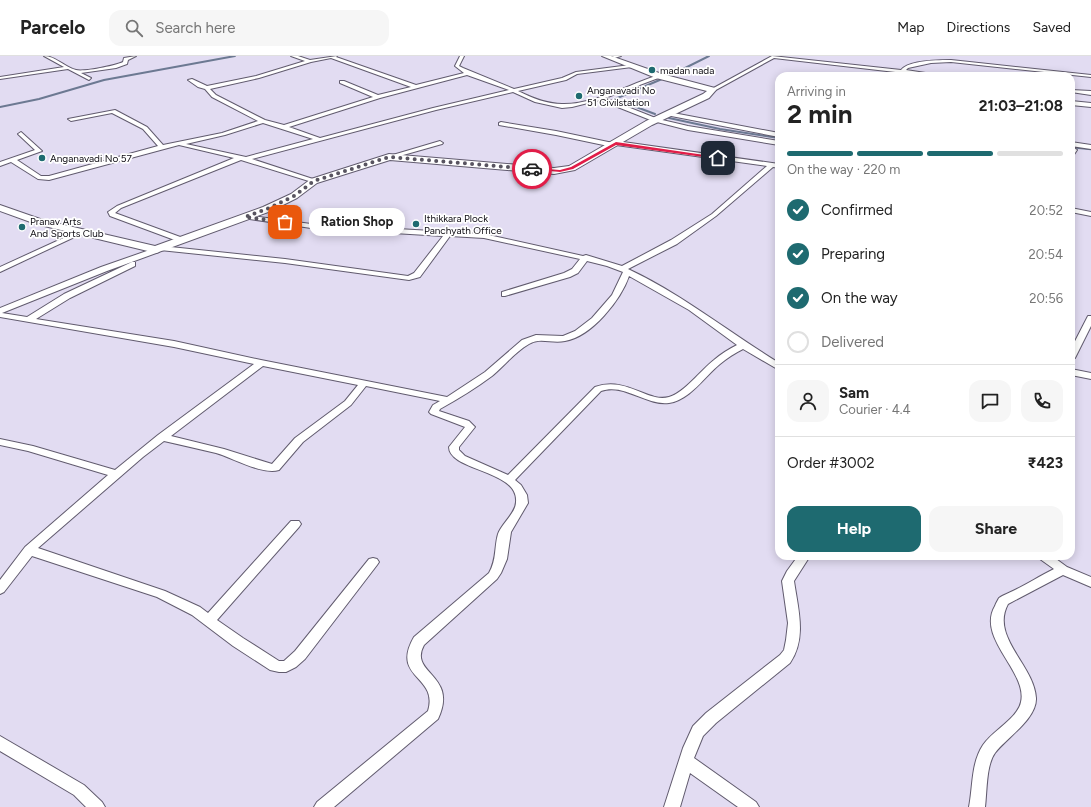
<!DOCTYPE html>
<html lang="en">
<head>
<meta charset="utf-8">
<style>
  :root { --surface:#fff; --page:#f6f6f6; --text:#222; --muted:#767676; --line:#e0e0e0; --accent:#1e6a70 }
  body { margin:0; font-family:Figtree,sans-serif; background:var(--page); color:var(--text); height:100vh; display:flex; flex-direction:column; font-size:15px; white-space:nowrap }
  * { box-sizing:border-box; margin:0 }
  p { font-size:13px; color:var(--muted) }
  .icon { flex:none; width:22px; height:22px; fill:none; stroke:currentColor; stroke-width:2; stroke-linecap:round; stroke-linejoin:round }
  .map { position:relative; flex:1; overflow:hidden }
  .panel { position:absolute; left:775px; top:16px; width:300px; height:488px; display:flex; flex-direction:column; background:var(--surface); border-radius:12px; box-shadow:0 2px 10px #0003 }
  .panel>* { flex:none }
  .pin { position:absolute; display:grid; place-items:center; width:34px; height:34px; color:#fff; margin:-17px; border-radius:8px; box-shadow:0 2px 6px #0006 }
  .courier { position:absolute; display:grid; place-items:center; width:40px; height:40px; margin:-20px; border:3px solid #e11d48; border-radius:50%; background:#fff; color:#222; box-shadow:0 1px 5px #0007 }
  .bubble { position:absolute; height:28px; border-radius:12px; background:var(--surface); box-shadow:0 2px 10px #0003; font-size:13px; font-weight:700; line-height:28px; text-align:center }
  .headline em { font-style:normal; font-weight:700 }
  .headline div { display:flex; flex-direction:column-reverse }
  .headline { display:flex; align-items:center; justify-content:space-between; height:68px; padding:0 12px }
  h1 { font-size:26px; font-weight:700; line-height:30px }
  .bar { display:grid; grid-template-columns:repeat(4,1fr); gap:6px 4px; align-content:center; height:48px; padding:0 12px }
  .bar i { height:5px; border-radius:3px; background:var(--line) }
  .bar .on { background:var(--accent) }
  .bar p { grid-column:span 4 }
  .line { display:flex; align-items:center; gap:10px; padding:0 12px; border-top:1px solid var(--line) }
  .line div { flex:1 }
  .round { display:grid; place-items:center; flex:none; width:42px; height:42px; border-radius:12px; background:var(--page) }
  ol { padding:0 12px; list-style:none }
  li { display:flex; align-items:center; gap:12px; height:44px }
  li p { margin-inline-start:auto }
  li .icon { padding:4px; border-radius:50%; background:var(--accent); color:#fff; stroke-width:4 }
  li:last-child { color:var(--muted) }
  li i { width:22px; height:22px; border:2px solid var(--line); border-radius:50% }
  .cta { display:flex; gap:8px; margin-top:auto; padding:8px 12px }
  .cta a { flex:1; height:46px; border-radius:12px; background:var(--accent); color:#fff; font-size:16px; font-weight:700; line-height:46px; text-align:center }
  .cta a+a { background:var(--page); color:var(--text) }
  header { display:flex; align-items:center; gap:24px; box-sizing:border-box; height:56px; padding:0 20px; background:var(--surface); border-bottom:1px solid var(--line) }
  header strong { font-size:19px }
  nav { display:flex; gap:22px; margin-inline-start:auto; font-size:14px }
  .search { width:280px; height:36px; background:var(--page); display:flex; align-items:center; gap:10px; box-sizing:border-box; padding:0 14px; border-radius:12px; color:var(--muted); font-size:15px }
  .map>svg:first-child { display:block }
</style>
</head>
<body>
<header>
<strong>Parcelo</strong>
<div class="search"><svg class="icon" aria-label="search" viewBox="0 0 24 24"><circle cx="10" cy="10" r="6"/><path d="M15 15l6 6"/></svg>Search here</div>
<nav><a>Map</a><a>Directions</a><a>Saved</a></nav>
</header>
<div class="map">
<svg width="1091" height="751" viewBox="0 0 1091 751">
  <rect width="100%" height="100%" fill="#e2dcf2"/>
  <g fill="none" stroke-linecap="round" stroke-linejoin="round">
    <path stroke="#6c7992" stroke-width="2" d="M669,20l40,-20
      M0,51l39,-8 65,-19 131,-24
      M655,58l-40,-15 47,-20
      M669,62l51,11 59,9"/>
    <path stroke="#6c7992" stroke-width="2.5" d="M1071,91l20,2"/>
    <defs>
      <path id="street" d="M44,0c12,0 20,11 32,14 7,2 39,-4 47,-8l1,-4 12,-2 -8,4 -1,4 -11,4 -35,5 10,5 -2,2 -21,-11 -68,10v-2l64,-10z
        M291,0h7l12,4 27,-4 -1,1 80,28 48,-12 -9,-7 5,-10h4l-5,10 4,2 51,21 48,-11 14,-6 54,-7 2,2 -55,7 -11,6 -48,11c14,7 29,13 44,13 32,1 67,-20 97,-29l2,2 -56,21 53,21 30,7 91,15v4l-91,-15 -35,-9 -53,-21 -28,7 -10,1 -27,-6 -22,-10 -77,18 -184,49 64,21v2h-4l-71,-22 -120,48 -6,5 68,25v4h-3l-70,-26 -2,-4 9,-6 117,-48 -55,-13 -130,35 -11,-1 -27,-17 -11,4v-4l35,-12 -16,-15 -1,-1 3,-2 21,19 -25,9 24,16h8l109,-30 -15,-17 -31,-16 -41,8 -3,-2 47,-9 32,17 16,18 59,-12 36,-12 -46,-24 -7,-8 -7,-2 -10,-7 4,-1 15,7 49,-10 49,-15zM331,2l80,29 -33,8 -34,-14h-4v2l33,14 -89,28 -19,-5 -49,-25 -6,-6 49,-11 52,-16zM467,19l42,15 -76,18 -113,30 -31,-11 91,-29zM263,67l50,16 -67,18 -60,-13 39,-9z
        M614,0h7l-10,3 -2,-1z
        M772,0l129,14c8,-10 38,-10 50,-10l140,15v2l-140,-15 -20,1 -23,5 -2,2 39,6h-15l-156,-18 -60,33 -4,-1z
        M1071,34l20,1v4l-20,-3z
        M1071,45l20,2v4l-20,-2z
        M668,56l111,21v4l-113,-22 -1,-1z
        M501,66l55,9 57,12 3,-2 163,23v4l-6,-1 -57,49 -39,28 -49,25c54,25 100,63 151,94v7l-36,-21c-8,4 -16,9 -23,15 -15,12 -30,36 -51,39 -23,3 -44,-20 -68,-12l-86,89 6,5 6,10 1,8 -17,29 -4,27 -6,14 -4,6 -73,66c-16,29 35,29 14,74l-104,88h-20l3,-5 111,-91c11,-36 -38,-32 -14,-74l75,-64c8,-14 5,-25 9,-39 4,-11 18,-21 18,-32 3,-32 -67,-31 -67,-55l16,-20 -34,-13 -2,-2 4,-7 7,-4 -74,-15 -15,19 -48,37 -24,28c-17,5 -46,-12 -63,-17 -17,-4 -34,-8 -52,-12l-21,16 -105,91 127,43 35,16 8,6 83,-92h8l2,3 -2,3 -82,93 26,18 36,23h5l11,-10 74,-92 4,-1 4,1 2,3 -2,3 -72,94 -9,8 -10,5h-7l-9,-2 -37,-24 -41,-31 -35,-18 -125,-41 -28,36 -4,2v-14l25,-33 83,-72 -80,-24 -28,-6v-6l33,7 82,24 43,-35 96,-71 -80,-17 -174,-30v-9l101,-41 60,-21 124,13 123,17 6,-3 29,-37 -132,-8 -68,-10 -1,-1 3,-2 66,9 173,10 99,22 3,-1 36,11 49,-26 41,-26 55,-48 -151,-21 -3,2 -57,-12 -57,-10v-2zM450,180l34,2 96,21 -8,10 -8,4 -62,19v4h3l65,-19 8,-4 9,-12 20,5 16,6 -11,23 -20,23 -17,13 -12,5 -27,-1 -14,5 -37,32 -38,25 -186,-37 -87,-19 -138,-22 34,-21 65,-32v-4h-3l-68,32 -37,23 -25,-4 105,-42 52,-19 1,-2 125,13 124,17 11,-3zM629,220l60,34 48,35c-8,4 -16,9 -23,15 -13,10 -30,33 -45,37 -22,6 -42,-21 -74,-10l-87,88 -43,-19 -6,-6v-3l16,-20 -6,-6 -30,-10 1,-2c18,-10 36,-21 52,-33 12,-10 23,-24 37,-32 11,-7 23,0 36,-3 26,-4 56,-41 64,-65zM263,310l95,19 -13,16 -50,37 -23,26 -48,-15 -53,-13z
        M440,85l3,2 -1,1 -53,15 -3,-2z
        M1071,86l20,3v4l-20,-3z
        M1074,92l3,2 -4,6 -2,1v-7z
        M1071,152l20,4v4l-20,-4z
        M81,174l4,2 -2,1 -83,39v-5z
        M1088,260h3v10l-16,32 -4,3v-12z
        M1071,313l20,4v6l-20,-4z
        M798,500h12l-16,25c4,28 13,57 -4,82l-74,60 -13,13 -9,22 62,44 3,5h-21l-48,-34 -10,34h-16l19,-59 10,-22 13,-13 74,-58 4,-5 2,-10 2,-17 -6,-42 5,-10z
        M1038,500h14l15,11 24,10v10l-28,-12 -55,29c-18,33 26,61 28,94 1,21 -30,40 -41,55 -9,12 -8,39 -10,54h-16c4,-20 2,-44 14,-62 9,-14 35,-27 38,-43 7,-30 -45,-64 -26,-96 1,-3 3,-6 4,-8 4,-3 10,-5 14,-7 14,-7 27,-15 41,-22l-14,-10z
        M0,680l84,49 18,17 3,5h-19l-12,-12 -74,-44z"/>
      <path id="secondary" d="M602,0h9l51,18 53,14 1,2 -7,8 -57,27 -77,45 -21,4 -164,-14 -73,23 -20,15 -26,13 -115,42 -120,-29 -36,-13v-6l43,15 112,26 108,-39 28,-13 20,-15 78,-25 165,14 15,-2 77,-45 57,-27 4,-3 -51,-13z"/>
    </defs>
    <use href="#street" stroke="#615b6e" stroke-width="2"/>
    <use href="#secondary" stroke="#615b6e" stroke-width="2"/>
    <use href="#street" fill="#fff" fill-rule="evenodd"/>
    <use href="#secondary" fill="#fff" fill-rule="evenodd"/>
  </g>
  <path fill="#e11d48" d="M616,86l102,15 1,1 -1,1 -102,-14 -43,24 -13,3 -30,-3 2,-1 28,2 11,-3z"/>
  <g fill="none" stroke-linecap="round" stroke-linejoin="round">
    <path stroke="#585460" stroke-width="4" stroke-dasharray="0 7.2" d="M285,166l-40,-5 22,-8 27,-13 20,-15 75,-24 143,12"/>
  </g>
  <g fill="#1e6a70" stroke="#fff" stroke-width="1.5">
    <circle cx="652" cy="14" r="4"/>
    <circle cx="579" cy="40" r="4"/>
    <circle cx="42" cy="102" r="4"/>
    <circle cx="416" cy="168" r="4"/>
    <circle cx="22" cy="171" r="4"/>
  </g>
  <g text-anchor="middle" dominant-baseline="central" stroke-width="3.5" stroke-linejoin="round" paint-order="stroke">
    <g font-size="10" fill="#0d0b12" stroke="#fff" text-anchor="start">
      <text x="660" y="14">madan nada</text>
      <text x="587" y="34">Anganavadi No<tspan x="587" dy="12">51 Civilstation</tspan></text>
      <text x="50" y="102">Anganavadi No 57</text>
      <text x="424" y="162">Ithikkara Plock<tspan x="424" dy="12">Panchyath Office</tspan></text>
      <text x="30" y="165">Pranav Arts<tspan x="30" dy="12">And Sports Club</tspan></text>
    </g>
  </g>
</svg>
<div class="pin" style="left:285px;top:166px;background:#ea580c"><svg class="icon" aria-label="bag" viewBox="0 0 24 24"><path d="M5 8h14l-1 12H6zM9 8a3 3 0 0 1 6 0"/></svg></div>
<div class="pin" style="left:718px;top:102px;background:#1f2937"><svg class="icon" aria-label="home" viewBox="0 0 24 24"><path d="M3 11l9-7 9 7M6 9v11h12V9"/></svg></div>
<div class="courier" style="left:532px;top:113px"><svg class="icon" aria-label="car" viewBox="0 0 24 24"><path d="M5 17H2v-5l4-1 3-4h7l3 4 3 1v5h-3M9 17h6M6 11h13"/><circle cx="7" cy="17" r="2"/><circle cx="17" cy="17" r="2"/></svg></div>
<div class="bubble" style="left:309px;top:152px;width:96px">Ration Shop</div>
<section class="panel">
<div class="headline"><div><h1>2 min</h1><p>Arriving in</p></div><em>21:03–21:08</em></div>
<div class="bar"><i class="on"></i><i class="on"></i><i class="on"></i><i></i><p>On the way · 220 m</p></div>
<ol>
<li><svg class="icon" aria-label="check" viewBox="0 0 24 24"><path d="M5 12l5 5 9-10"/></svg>Confirmed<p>20:52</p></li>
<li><svg class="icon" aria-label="check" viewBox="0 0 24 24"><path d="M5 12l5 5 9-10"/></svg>Preparing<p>20:54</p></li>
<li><svg class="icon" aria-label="check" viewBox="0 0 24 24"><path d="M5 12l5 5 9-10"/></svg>On the way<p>20:56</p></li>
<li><i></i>Delivered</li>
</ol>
<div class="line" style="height:72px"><a class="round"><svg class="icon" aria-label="person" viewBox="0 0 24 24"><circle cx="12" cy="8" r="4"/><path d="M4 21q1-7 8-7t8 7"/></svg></a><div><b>Sam</b><p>Courier · 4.4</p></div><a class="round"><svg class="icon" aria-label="chat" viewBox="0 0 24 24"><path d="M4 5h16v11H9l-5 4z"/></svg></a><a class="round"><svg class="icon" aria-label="phone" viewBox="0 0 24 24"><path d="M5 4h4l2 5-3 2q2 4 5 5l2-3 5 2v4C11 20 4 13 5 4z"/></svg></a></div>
<div class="line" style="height:52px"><div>Order #3002</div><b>₹423</b></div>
<div class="cta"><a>Help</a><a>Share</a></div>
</section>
</div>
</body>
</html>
